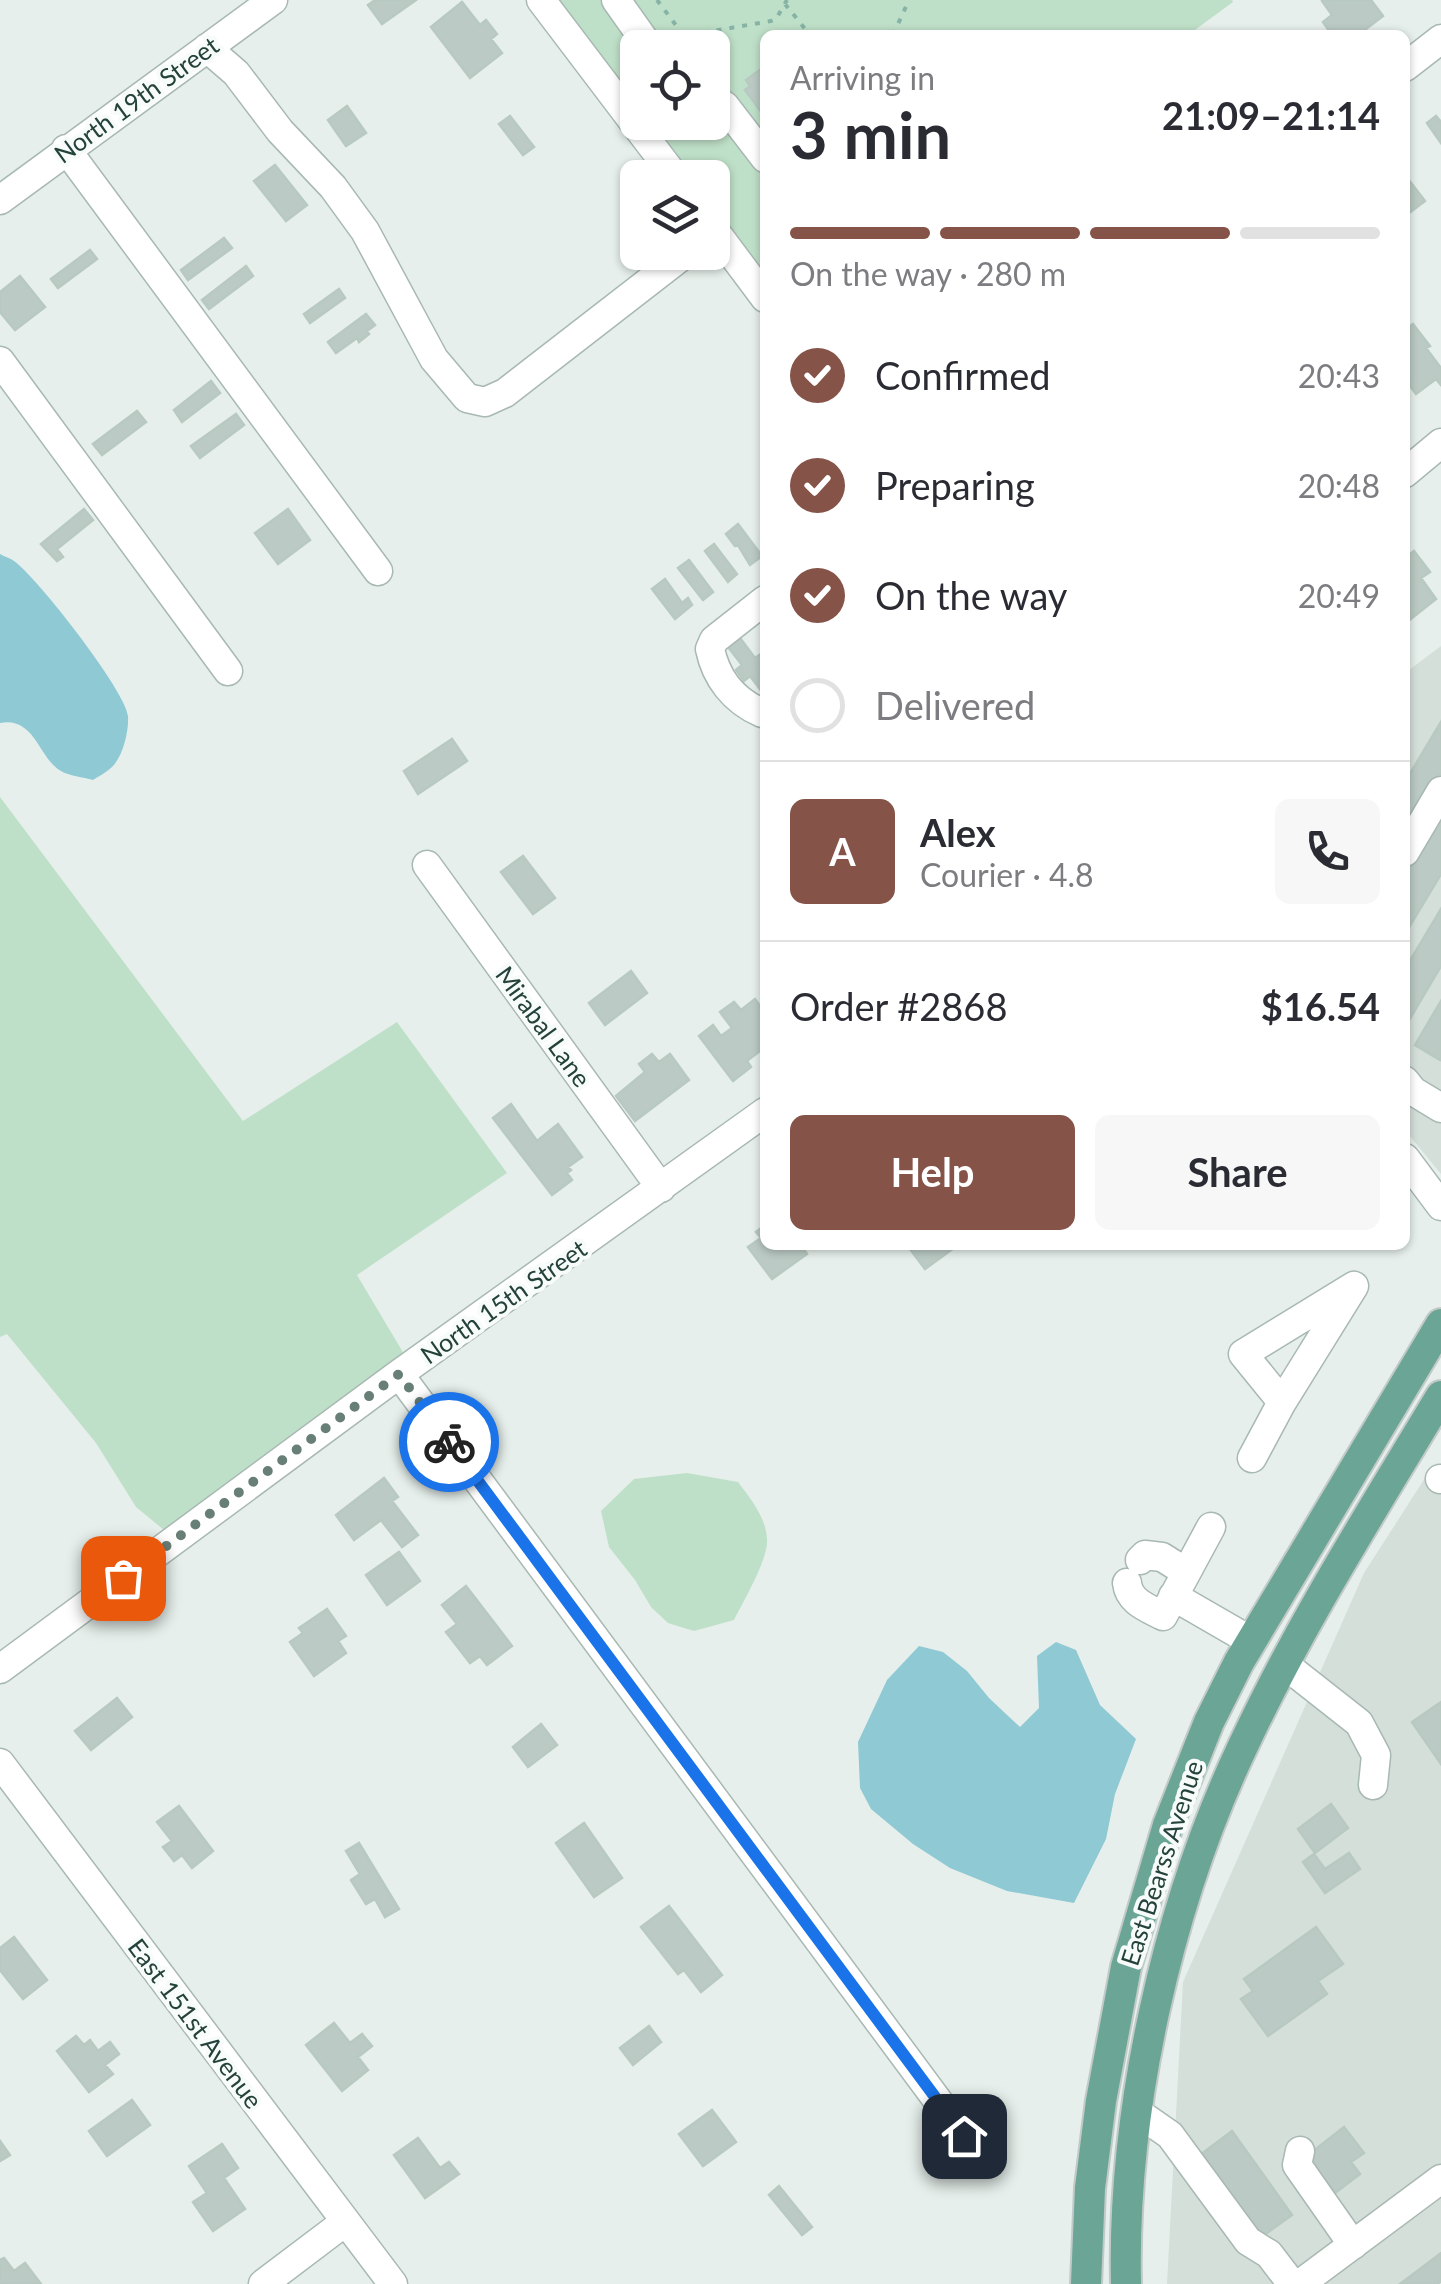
<!DOCTYPE html>
<html lang="en">
<head>
<meta charset="utf-8">
<style>
  :root { --surface:#fff; --page:#f7f7f7; --text:#2b2b33; --muted:#7c7c81; --line:#e1e1e2; --accent:#855347 }
  body { margin:0; font-family:Lato,sans-serif; background:var(--page); color:var(--text); height:100vh; display:flex; flex-direction:column; font-size:38px; white-space:nowrap }
  * { box-sizing:border-box; margin:0 }
  p { font-size:32px; color:var(--muted) }
  .icon { flex:none; width:55px; height:55px; fill:none; stroke:currentColor; stroke-width:2; stroke-linecap:round; stroke-linejoin:round }
  .map { position:relative; flex:1; overflow:hidden }
  .details { position:absolute; left:760px; top:30px; width:650px; height:1220px; display:flex; flex-direction:column; background:var(--surface); border-radius:15px; box-shadow:0 2px 8px #0004 }
  .details>* { flex:none }
  .fabs { position:absolute; left:620px; top:30px; display:grid; gap:20px }
  .fabs a { display:grid; place-items:center; width:110px; height:110px; border-radius:15px; background:var(--surface); box-shadow:0 2px 8px #0004; font-size:50px }
  .pin { position:absolute; display:grid; place-items:center; width:85px; height:85px; color:#fff; margin:-42px; border-radius:20px; box-shadow:0 5px 15px #0006 }
  .courier { position:absolute; display:grid; place-items:center; width:100px; height:100px; margin:-50px; border:8px solid #1a73e8; border-radius:50%; background:#fff; color:#222; box-shadow:0 2px 12px #0007 }
  .headline em { font-style:normal; font-weight:700 }
  .headline div { display:flex; flex-direction:column-reverse }
  .headline { display:flex; align-items:center; justify-content:space-between; height:170px; padding:0 30px }
  h1 { font-size:65px; font-weight:700; line-height:75px }
  .bar { display:grid; grid-template-columns:repeat(4,1fr); gap:15px 10px; align-content:center; height:120px; padding:0 30px }
  .bar i { height:12px; border-radius:8px; background:var(--line) }
  .bar .selected { background:var(--accent) }
  .bar p { grid-column:span 4 }
  .line { display:flex; align-items:center; gap:25px; padding:0 30px; border-top:2px solid var(--line) }
  .line div { flex:1 }
  .round { display:grid; place-items:center; flex:none; width:105px; height:105px; border-radius:15px; background:var(--page) }
  ol { padding:0 30px; list-style:none }
  li { display:flex; align-items:center; gap:30px; height:110px }
  li p { margin-inline-start:auto }
  li .icon { padding:10px; border-radius:50%; background:var(--accent); color:#fff; stroke-width:4 }
  li:last-child { color:var(--muted) }
  li i { width:55px; height:55px; border:5px solid var(--line); border-radius:50% }
  .cta { display:flex; gap:20px; margin-top:auto; padding:20px 30px }
  .cta a { flex:1; height:115px; border-radius:15px; background:var(--accent); color:#fff; font-size:40px; font-weight:700; line-height:115px; text-align:center }
  .cta a+a { background:var(--page); color:var(--text) }
  .map>svg:first-child { display:block }
</style>
</head>
<body>
<div class="map">
<svg width="1441" height="2284" viewBox="0 0 1441 2284">
  <rect width="100%" height="100%" fill="#e6efeb"/>
  <path fill="#d4dfda" d="M1441,646v528l-36,-44v-457z
    M1425,1478l12,16 4,-2v792h-274l16,-302 181,-409z"/>
  <path fill="#bfe0c8" d="M556,0h676l1,2 -45,33h-423v246l-52,-71 -1,-32 -24,-1 -41,-54 65,-1v-74h-74l-1,61z
    M0,797l243,324 154,-99 110,151 -150,102 47,79 -240,176 -28,-23 -40,-64 -89,-109 -7,3z
    M687,1473l51,9c12,16 28,35 29,57 2,19 -24,63 -33,81l-40,11 -26,-8 -17,-16 -16,-27 -26,-33 -8,-36 33,-32z"/>
  <path fill="#8ec9d4" d="M0,554c5,3 10,4 14,7 22,15 112,130 114,155 1,15 -5,40 -16,51 -5,5 -13,9 -19,13 -10,-3 -24,-4 -32,-9 -22,-12 -26,-55 -61,-48z
    M1056,1642l20,8 24,55 36,34 -21,55 -9,45 -32,64 -67,-12 -57,-23 -37,-24 -42,-35 -11,-21 -2,-46 29,-62 32,-34 24,6 24,19 22,27 31,29 19,-19 -2,-52z"/>
  <path fill="#bbcac4" stroke="#b8c9c2" stroke-width="2.5" d="M375,0h41l-34,24 -14,-19z
    M1323,0h48l12,16 -25,19h-26l-9,-13 9,-7 -10,-14z
    M462,2l18,23 6,-5 11,14 -6,5 11,14 -32,25 -39,-51z
    M765,66v45l-3,2 -17,-23 5,-4 -4,-6z
    M347,106l19,27 -20,13 -18,-26z
    M510,116l24,31 -11,8 -24,-31z
    M1436,116l5,6v21l-14,-20z
    M275,165l32,40 -21,16 -32,-40z
    M1405,175l20,26 -20,15z
    M224,238l8,10 -44,32 -7,-10z
    M90,250l7,9 -39,29 -7,-9z
    M246,266l7,10 -44,33 -7,-9z
    M20,276l25,31 -30,23 -15,-18v-20z
    M339,289l6,9 -35,25 -6,-9z
    M366,314l9,11 -8,6 2,3 -10,8 -2,-4 -21,15 -8,-11z
    M1413,324l17,22 -4,2 15,20v17l-5,-6 -20,15 -11,-15v-49z
    M211,381l9,12 -38,29 -8,-12z
    M137,411l9,11 -44,33 -9,-11z
    M236,414l8,11 -44,33 -9,-12z
    M84,509l9,11 -36,29 6,8 -6,4 -16,-17z
    M288,509l22,31 -32,24 -23,-31z
    M738,524l24,32 -12,9 -12,-20 -3,1 -9,-12z
    M714,544l23,30 -9,8 -23,-31z
    M1414,551l16,21 -9,6 15,21 -29,23 -2,-64z
    M689,560l24,32 -10,8 -25,-32z
    M665,579l17,24 6,-5 4,7 -17,14 -23,-30z
    M737,634l18,24 6,-4 4,5 -5,6 5,6v20l-2,2 -13,-17 -6,5 -8,-11 6,-5 -17,-22z
    M1441,722v60l-36,61v-61z
    M452,739l15,22 -49,33 -14,-23z
    M1441,816v58l-36,60v-58z
    M523,856l32,42 -22,16 -32,-42z
    M1441,909v57l-36,61v-58z
    M631,971l16,22 -42,32 -16,-22z
    M755,999l10,14v34l-18,14 4,6 -18,14 -34,-45 14,-11 8,11 11,-8 -12,-16 14,-10 7,8z
    M1441,1001v57l-1,2 -25,-15z
    M652,1054l7,8 11,-8 19,26 -54,41 -19,-25 29,-24 -6,-8z
    M511,1104l26,37 21,-17 24,33 -14,10 3,3 -4,3 5,7 -20,15 -59,-77z
    M765,1225v20h36l6,9 -35,25 -24,-32 13,-9 -5,-6z
    M907,1245h51l-33,24z
    M384,1478l14,19 -6,4 26,34 -16,12 -21,-27 -27,20 -18,-25z
    M399,1552l21,29 -33,24 -21,-30z
    M466,1586l46,60 -25,19 -7,-9 -10,7 -24,-31 11,-8 -15,-19z
    M327,1609l19,27 -8,5 8,12 -32,23 -24,-34 13,-9 -4,-5z
    M117,1698l15,19 -41,33 -16,-19z
    M1441,1702v62l-29,-42z
    M541,1724l16,21 -29,22 -15,-20z
    M1331,1804l17,24 -33,25 -17,-24z
    M179,1806l34,45 -21,17 -10,-13 -8,6 -11,-14 9,-6 -15,-19z
    M584,1823l38,55 -28,19 -38,-54z
    M359,1843l40,66 -14,8 -10,-18 -9,5 -15,-24 9,-6 -14,-23z
    M1349,1853l11,16 -35,24 -22,-31 11,-8 11,15z
    M669,1906l53,69 -21,17 -17,-22 -6,4 -37,-47z
    M1316,1927l27,37 -25,17 9,13 -59,42 -27,-37 12,-8 -9,-12z
    M14,1937l33,43 -24,19 -23,-29v-22z
    M334,2023l16,20 12,-9 10,12 -14,11 10,13 -26,21 -36,-46z
    M649,2026l12,16 -28,23 -13,-17z
    M76,2036l8,9 6,-5 8,11 12,-9 9,12 -14,11 8,9 -24,18 -32,-41z
    M132,2100l18,25 -43,31 -18,-25z
    M712,2110l24,32 -33,24 -24,-32z
    M1344,2127l20,26 -13,9 9,12 -25,19 -28,-37z
    M1232,2131l60,84 -32,23 -60,-83z
    M418,2138l22,30 9,-6 10,12 -34,24 -31,-43z
    M0,2141l10,14 -10,6z
    M222,2144l16,24 -14,10 21,31 -32,22 -20,-29 14,-9 -18,-27z
    M779,2186l33,41 -10,8 -33,-40z
    M1441,2253v28l-4,3h-37z
    M4,2258l10,13 11,-8 16,21h-41v-24z"/>
  <g fill="none" stroke-linecap="round" stroke-linejoin="round">
    <defs>
      <path id="minor" d="M541,0l135,178
        M616,0l34,48
        M207,48l29,25 44,58 53,56 32,44 69,128 33,39 18,4 20,-9 182,-141
        M1405,67l36,-28
        M712,97l13,9 40,52
        M66,149l312,422
        M0,200l273,-200
        M712,227l53,71
        M0,361l228,310
        M1405,473l36,-30
        M765,600l-51,40 -4,9c6,29 24,52 52,64l3,-1
        M1405,852l36,-61
        M427,865l234,323
        M1405,1081l8,10 28,17
        M1405,1158l36,48
        M399,1374l565,762
        M1252,1458l30,-56 72,-116 -111,68 39,48
        M1440,1479h1
        M1140,1560l5,-5 17,2 24,15
        M1127,1583c2,19 21,25 36,33l48,-89
        M1173,1596l78,45
        M1284,1664l75,59 17,32 -3,30
        M0,1669l399,-295 366,-262
        M0,1763l393,521
        M1137,2112l33,23 78,106 21,13 23,30
        M1300,2151l-3,14 56,80
        M263,2284l82,-62
        M1300,2284l141,-105"/>
      <path id="major" d="M1086,2284l4,-96 11,-87 25,-134 42,-142 41,-103 30,-60 202,-338
        M1126,2284c-4,-175 42,-380 117,-538 57,-122 129,-235 198,-350"/>
    </defs>
    <use href="#minor" stroke="#a8b8b2" stroke-width="31"/>
    <use href="#major" stroke="#c2cac8" stroke-width="34"/>
    <path stroke="#86b3a5" stroke-width="4" stroke-dasharray="5 8" stroke-linecap="butt" d="M657,0l27,36 87,-15 5,-2 11,-19
      M785,4l25,31
      M893,35l16,-35"/>
    <use href="#minor" stroke="#fff" stroke-width="28"/>
    <use href="#major" stroke="#6aa596" stroke-width="30"/>
  </g>
  <g fill="none" stroke-linecap="round" stroke-linejoin="round">
    <path stroke="#687f78" stroke-width="10" stroke-dasharray="0 18" d="M123,1578l276,-204 50,68"/>
    <path stroke="#1a73e8" stroke-width="12" d="M449,1442l515,694"/>
  </g>
  <g text-anchor="middle" dominant-baseline="central" stroke-width="8" stroke-linejoin="round" paint-order="stroke">
    <g font-size="25" fill="#24423a" stroke="#f7fbf9">
      <text transform="translate(136 99) rotate(-36)">North 19th Street</text>
      <text transform="translate(544 1026) rotate(54)">Mirabal Lane</text>
      <text transform="translate(503 1301) rotate(-35)">North 15th Street</text>
      <text transform="translate(1161 1863) rotate(-72)">East Bearss Avenue</text>
      <text transform="translate(196 2023) rotate(53)">East 151st Avenue</text>
    </g>
  </g>
</svg>
<div class="fabs">
<a><svg class="icon" aria-label="locate" viewBox="0 0 24 24"><circle cx="12" cy="12" r="6"/><path d="M12 2v4M12 18v4M2 12h4M18 12h4"/></svg></a>
<a><svg class="icon" aria-label="layers" viewBox="0 0 24 24"><path d="M12 4l9 5-9 5-9-5zM3 14l9 5 9-5"/></svg></a>
</div>
<div class="pin" style="left:123px;top:1578px;background:#ea580c"><svg class="icon" aria-label="bag" viewBox="0 0 24 24"><path d="M5 8h14l-1 12H6zM9 8a3 3 0 0 1 6 0"/></svg></div>
<div class="pin" style="left:964px;top:2136px;background:#1f2937"><svg class="icon" aria-label="home" viewBox="0 0 24 24"><path d="M3 11l9-7 9 7M6 9v11h12V9"/></svg></div>
<div class="courier" style="left:449px;top:1442px"><svg class="icon" aria-label="bike" viewBox="0 0 24 24"><circle cx="6" cy="16" r="4"/><circle cx="18" cy="16" r="4"/><path d="M6 16l4-8h5l3 8M10 8l3 8H6M13 5h3"/></svg></div>
<section class="details">
<div class="headline"><div><h1>3 min</h1><p>Arriving in</p></div><em>21:09–21:14</em></div>
<div class="bar"><i class="selected"></i><i class="selected"></i><i class="selected"></i><i></i><p>On the way · 280 m</p></div>
<ol>
<li><svg class="icon" aria-label="check" viewBox="0 0 24 24"><path d="M5 12l5 5 9-10"/></svg>Confirmed<p>20:43</p></li>
<li><svg class="icon" aria-label="check" viewBox="0 0 24 24"><path d="M5 12l5 5 9-10"/></svg>Preparing<p>20:48</p></li>
<li><svg class="icon" aria-label="check" viewBox="0 0 24 24"><path d="M5 12l5 5 9-10"/></svg>On the way<p>20:49</p></li>
<li><i></i>Delivered</li>
</ol>
<div class="line" style="height:180px"><b class="round" style="background:var(--accent);color:#fff">A</b><div><b>Alex</b><p>Courier · 4.8</p></div><a class="round"><svg class="icon" aria-label="phone" viewBox="0 0 24 24"><path d="M5 4h4l2 5-3 2q2 4 5 5l2-3 5 2v4C11 20 4 13 5 4z"/></svg></a></div>
<div class="line" style="height:130px"><div>Order #2868</div><b>$16.54</b></div>
<div class="cta"><a>Help</a><a>Share</a></div>
</section>
</div>
</body>
</html>
